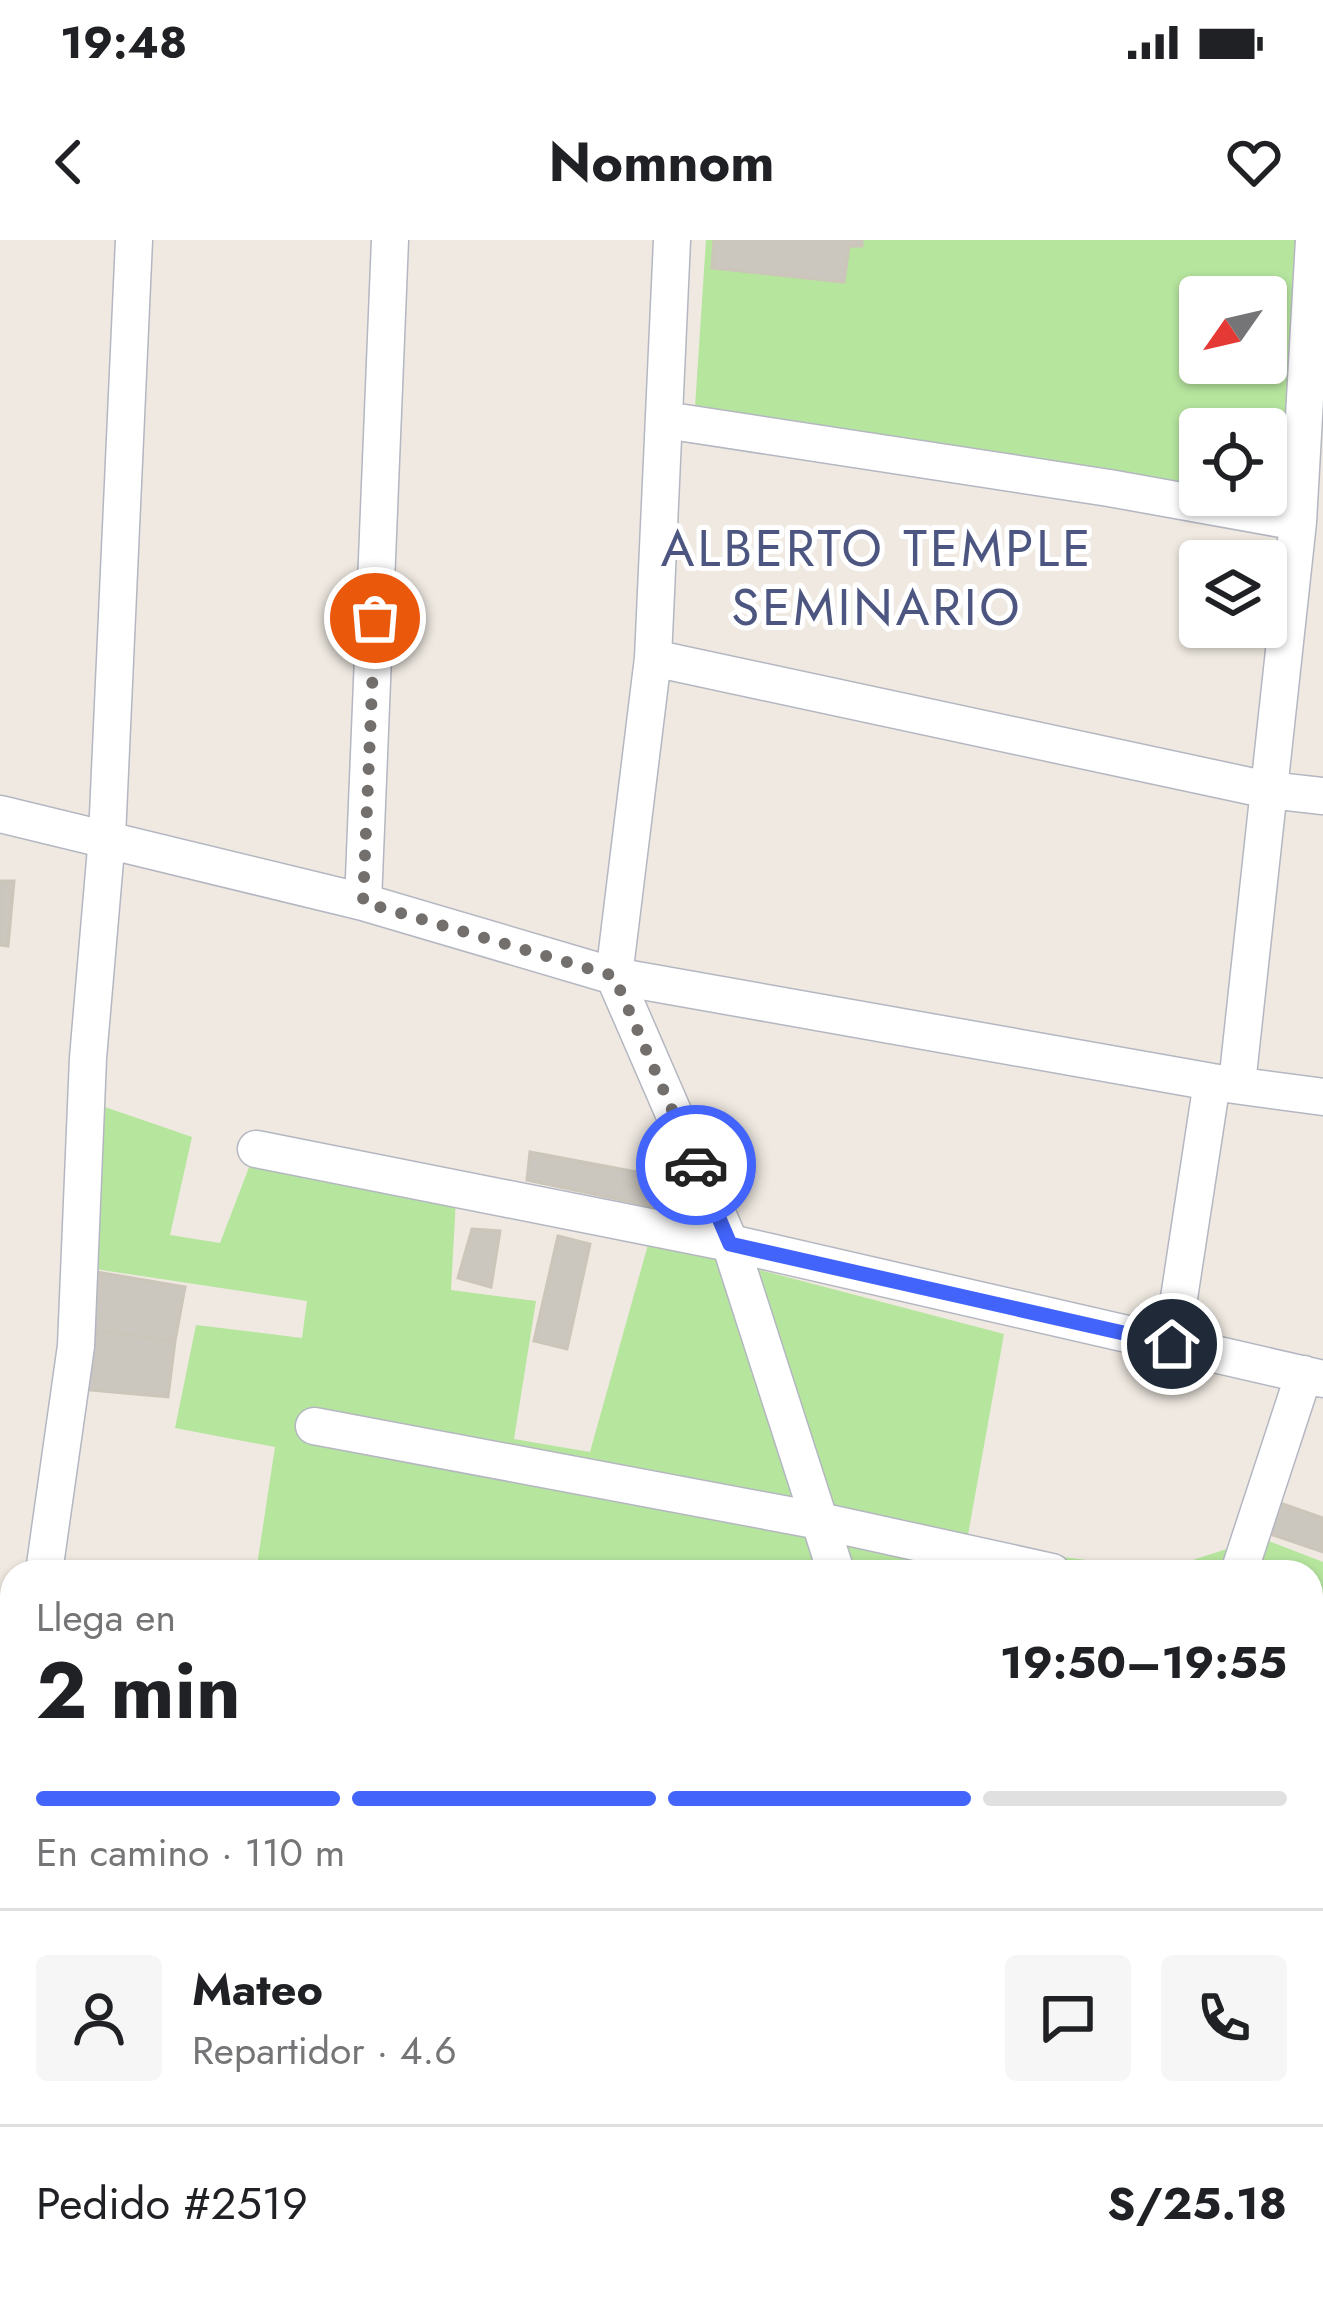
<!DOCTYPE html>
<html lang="es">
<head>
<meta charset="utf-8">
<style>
  :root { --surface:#fff; --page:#f6f6f6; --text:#202124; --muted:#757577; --line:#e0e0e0; --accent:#4264fb }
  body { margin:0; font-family:Jost,sans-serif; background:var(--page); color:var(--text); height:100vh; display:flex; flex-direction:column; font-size:45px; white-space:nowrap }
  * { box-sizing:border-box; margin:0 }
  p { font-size:39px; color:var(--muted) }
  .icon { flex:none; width:66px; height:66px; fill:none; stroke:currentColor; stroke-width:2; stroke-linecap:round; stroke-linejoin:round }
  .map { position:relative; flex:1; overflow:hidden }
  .panel { position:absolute; left:0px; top:1320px; width:1323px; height:747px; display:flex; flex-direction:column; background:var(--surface); border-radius:36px 36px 0 0; box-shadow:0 3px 9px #0004 }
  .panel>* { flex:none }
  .needle { width:78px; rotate:236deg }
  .buttons { position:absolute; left:1179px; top:36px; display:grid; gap:24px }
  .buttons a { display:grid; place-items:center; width:108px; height:108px; border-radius:12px; background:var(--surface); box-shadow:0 3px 9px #0004; font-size:60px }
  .pin { position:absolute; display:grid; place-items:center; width:102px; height:102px; color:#fff; margin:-51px; border:6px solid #fff; border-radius:50%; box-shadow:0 3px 12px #0007 }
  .courier { position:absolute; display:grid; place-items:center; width:120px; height:120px; margin:-60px; border:9px solid #4264fb; border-radius:50%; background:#fff; color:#222; box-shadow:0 3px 15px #0007 }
  .overview em { font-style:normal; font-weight:700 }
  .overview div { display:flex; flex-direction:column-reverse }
  .overview { display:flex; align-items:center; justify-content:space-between; height:204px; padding:0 36px }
  h1 { font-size:78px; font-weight:700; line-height:90px }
  .bar { display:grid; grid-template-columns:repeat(4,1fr); gap:18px 12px; align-content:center; height:144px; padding:0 36px }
  .bar i { height:15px; border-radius:9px; background:var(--line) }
  .bar .on { background:var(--accent) }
  .bar p { grid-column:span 4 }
  .line { display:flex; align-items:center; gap:30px; padding:0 36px; border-top:3px solid var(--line) }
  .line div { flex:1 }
  .round { display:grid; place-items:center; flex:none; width:126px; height:126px; border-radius:12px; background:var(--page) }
  .status { display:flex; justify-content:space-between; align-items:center; height:84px; padding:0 60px; background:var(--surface); direction:ltr }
  .status svg { height:33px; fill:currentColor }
  header { display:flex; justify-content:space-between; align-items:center; height:156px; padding:0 36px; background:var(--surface); font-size:54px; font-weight:700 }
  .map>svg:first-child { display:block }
</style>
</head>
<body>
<div class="status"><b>19:48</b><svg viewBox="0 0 49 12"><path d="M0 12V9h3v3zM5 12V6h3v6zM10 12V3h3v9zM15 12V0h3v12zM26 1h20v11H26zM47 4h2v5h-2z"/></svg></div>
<header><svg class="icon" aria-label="back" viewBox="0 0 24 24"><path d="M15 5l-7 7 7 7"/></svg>Nomnom<svg class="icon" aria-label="heart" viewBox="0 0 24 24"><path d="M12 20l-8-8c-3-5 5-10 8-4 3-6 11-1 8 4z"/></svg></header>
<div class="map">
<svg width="1323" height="2065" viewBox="0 0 1323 2065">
  <rect width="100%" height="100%" fill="#efe9e1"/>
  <path fill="#b6e59e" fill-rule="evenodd" d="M706,0h594l-14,266 -66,-11h46v-66h-66v63l-505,-85zM1200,57h66v66h-66z
    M102,866l90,31 -22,98 50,8 36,-94 200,50 -5,91 85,11 -22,138 76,13 59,-211 355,93 -38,212 199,23 96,-31 62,24v102l-12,-3v-89h-1055l19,-125 -100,-19 21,-103 106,13 5,-37 -212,-32z
    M0,1597l12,1v457h828l-14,10h-822l-4,-12z"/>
  <path fill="#cbc7bf" stroke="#cbc5ba" stroke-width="3" d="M714,0h148v6h-13l-5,36 -132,-14z
    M0,641h14l-6,65 -8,-1z
    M530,912l123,23 7,33 -133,-28z
    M472,989l28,2 -9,56 -33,-9z
    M558,996l32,8 -23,105 -33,-8z
    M91,1031l94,16 -10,54 -91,-12z
    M84,1089l91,12 -7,56 -90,-8z
    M1280,1263l43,15v34l-53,-18z"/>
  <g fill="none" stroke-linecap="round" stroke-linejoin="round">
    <defs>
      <path id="minor" d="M672,0l-19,418 -39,318 116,267 106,329
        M665,180l444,68 189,34
        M653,418l615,132 55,6
        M0,574l363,88 251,74 598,106 111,15
        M363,662l27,-662
        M1237,844l61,-562 16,-282
        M256,909l474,94 593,136
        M1172,1104l40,-262
        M314,1186l506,95 232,51
        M44,1332l32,-226 12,-288 19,-221 27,-597
        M1239,1332l65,-198
        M0,1596l11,2 1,-7
        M1311,1786l12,3
        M1311,1967l12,-30
        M1078,2055l4,10
        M1273,2065l4,-10"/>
    </defs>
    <use href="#minor" stroke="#b4b7c1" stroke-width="39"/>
    <use href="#minor" stroke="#fff" stroke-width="36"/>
  </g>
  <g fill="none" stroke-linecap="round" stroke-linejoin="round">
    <path stroke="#726f6d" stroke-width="12" stroke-dasharray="0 21.6" d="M375,378l-12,284 251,74 82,189"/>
    <path stroke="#4264fb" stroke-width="15" d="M696,925l34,79 442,100"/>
  </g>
  <g text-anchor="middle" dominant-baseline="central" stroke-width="10" stroke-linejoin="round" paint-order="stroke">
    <g font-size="51" letter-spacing="3" fill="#4d5680" stroke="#fff">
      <text x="877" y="308">ALBERTO TEMPLE<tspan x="877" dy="59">SEMINARIO</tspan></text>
    </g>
  </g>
</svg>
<div class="buttons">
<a><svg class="needle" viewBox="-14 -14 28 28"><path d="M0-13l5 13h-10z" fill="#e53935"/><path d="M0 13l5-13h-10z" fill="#757577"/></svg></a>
<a><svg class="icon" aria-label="locate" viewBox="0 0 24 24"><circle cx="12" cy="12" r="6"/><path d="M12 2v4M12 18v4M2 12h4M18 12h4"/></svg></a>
<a><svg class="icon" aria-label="layers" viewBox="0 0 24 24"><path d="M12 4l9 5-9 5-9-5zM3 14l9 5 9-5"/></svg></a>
</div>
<div class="pin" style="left:375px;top:378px;background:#ea580c"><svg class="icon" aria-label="bag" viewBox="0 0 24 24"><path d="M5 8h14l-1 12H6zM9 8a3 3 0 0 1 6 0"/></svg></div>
<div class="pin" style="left:1172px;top:1104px;background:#1f2937"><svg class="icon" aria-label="home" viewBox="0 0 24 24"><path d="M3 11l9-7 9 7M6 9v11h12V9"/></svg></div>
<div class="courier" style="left:696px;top:925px"><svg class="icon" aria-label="car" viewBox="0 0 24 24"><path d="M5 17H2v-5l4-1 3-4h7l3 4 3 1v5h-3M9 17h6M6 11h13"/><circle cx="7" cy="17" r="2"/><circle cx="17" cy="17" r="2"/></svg></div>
<section class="panel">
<div class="overview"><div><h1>2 min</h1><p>Llega en</p></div><em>19:50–19:55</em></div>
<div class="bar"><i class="on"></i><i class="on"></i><i class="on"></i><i></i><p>En camino · 110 m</p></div>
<div class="line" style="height:216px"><a class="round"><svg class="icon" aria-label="person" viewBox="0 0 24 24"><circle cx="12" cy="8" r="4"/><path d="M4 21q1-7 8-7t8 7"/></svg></a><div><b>Mateo</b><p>Repartidor · 4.6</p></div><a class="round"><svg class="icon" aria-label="chat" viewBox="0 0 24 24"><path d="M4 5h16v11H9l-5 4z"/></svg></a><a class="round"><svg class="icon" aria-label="phone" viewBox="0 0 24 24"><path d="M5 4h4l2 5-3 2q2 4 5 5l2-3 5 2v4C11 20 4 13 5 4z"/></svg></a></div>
<div class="line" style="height:156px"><div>Pedido #2519</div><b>S/25.18</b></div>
</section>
</div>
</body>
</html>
